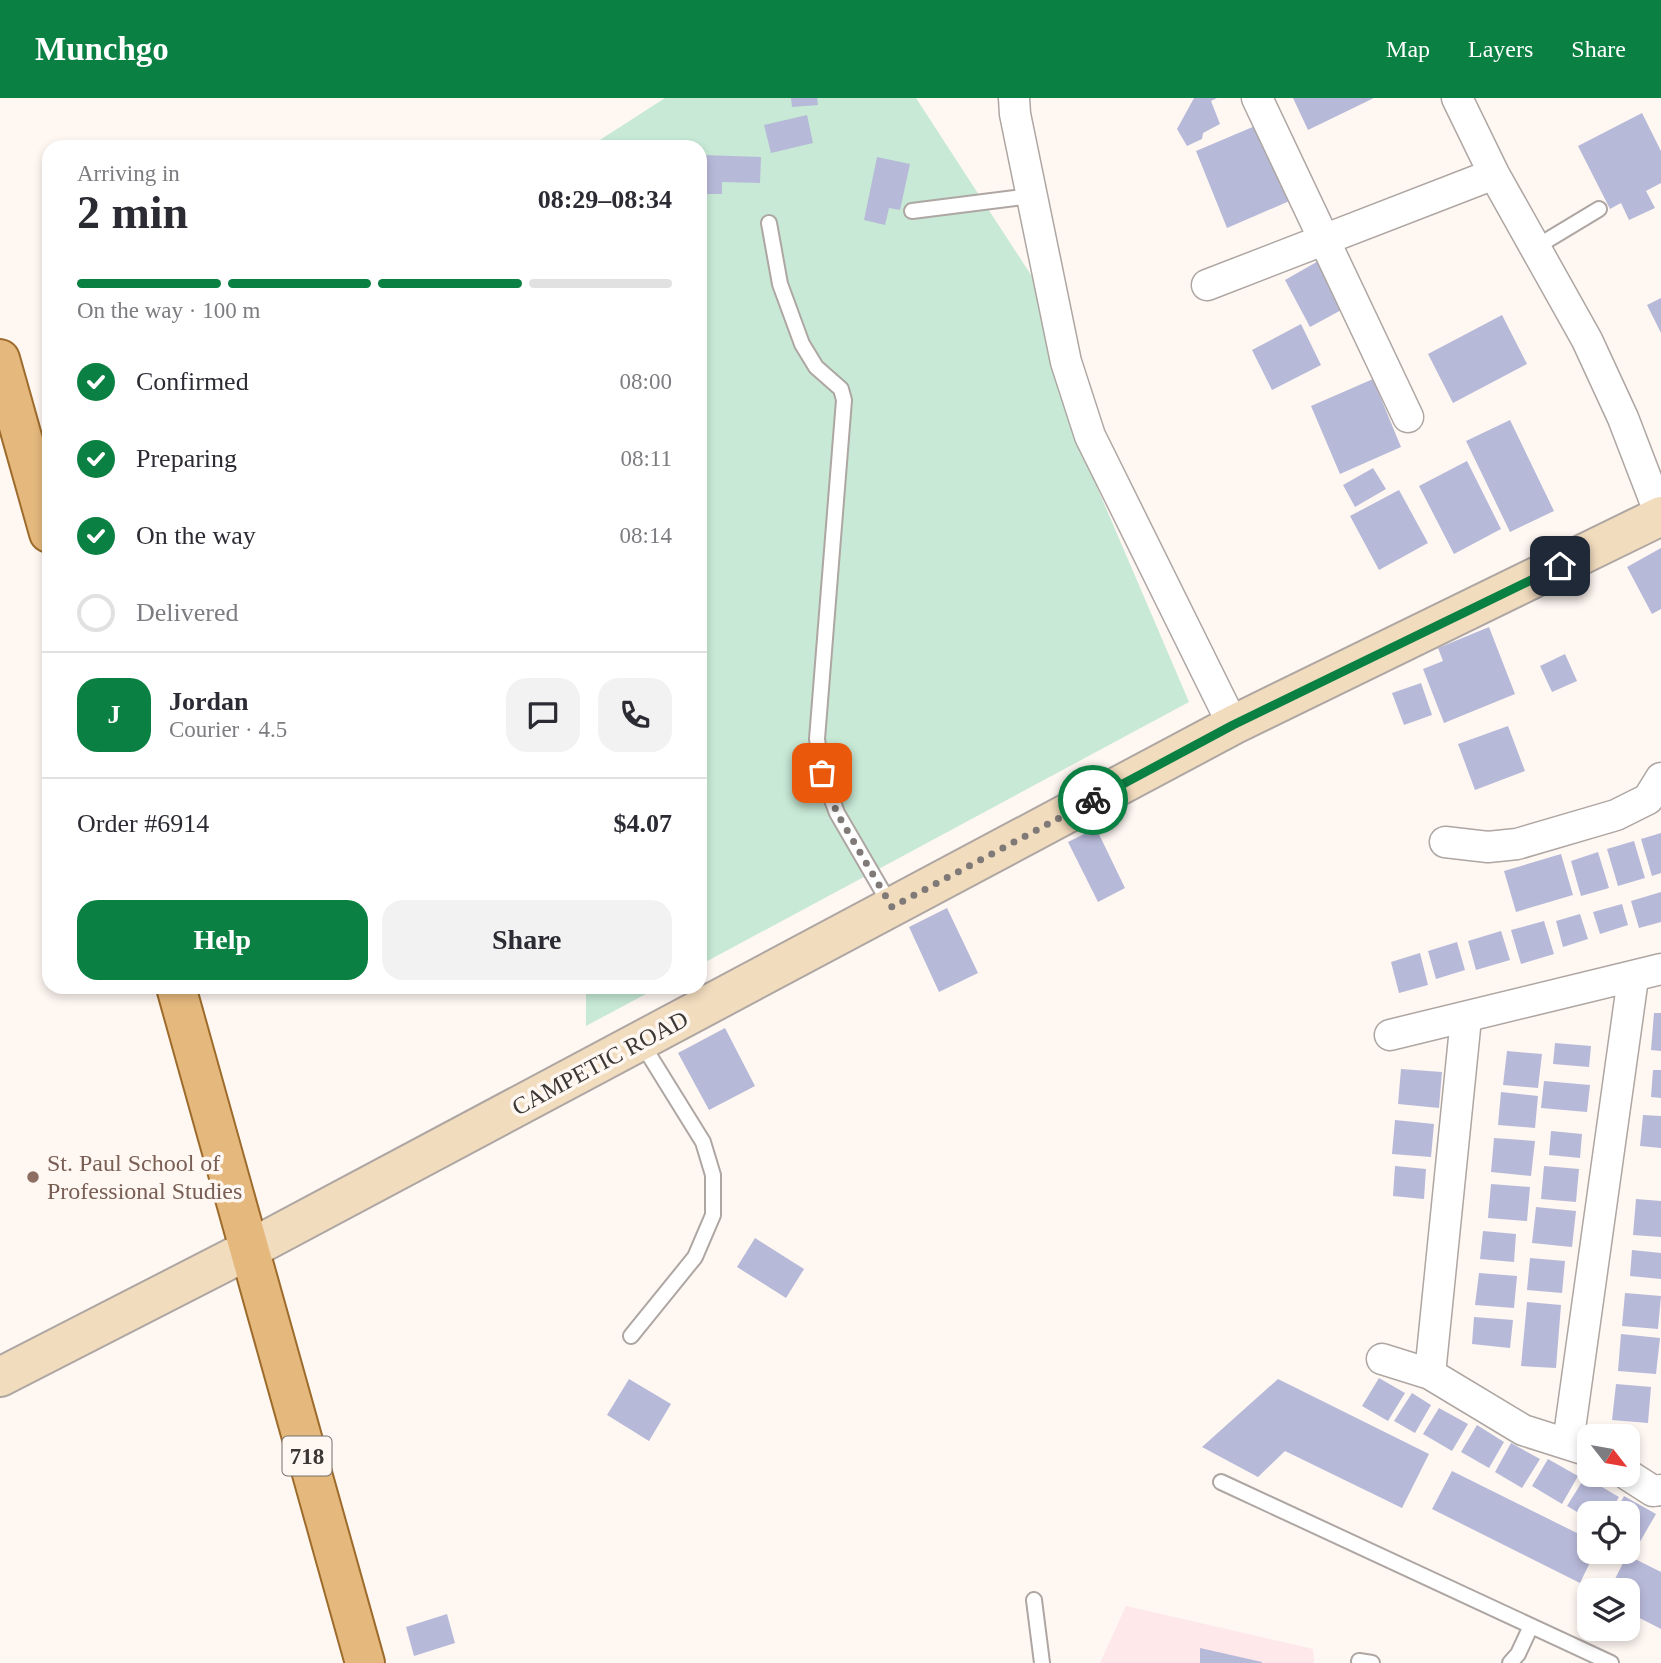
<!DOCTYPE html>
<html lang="en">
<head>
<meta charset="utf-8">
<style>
  :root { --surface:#fff; --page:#f2f2f3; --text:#2b2b33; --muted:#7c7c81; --line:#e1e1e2; --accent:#0b8043 }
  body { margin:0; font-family:Georgia,serif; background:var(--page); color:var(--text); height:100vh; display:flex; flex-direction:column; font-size:26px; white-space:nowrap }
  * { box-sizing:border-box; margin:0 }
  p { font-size:23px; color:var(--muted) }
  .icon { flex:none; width:38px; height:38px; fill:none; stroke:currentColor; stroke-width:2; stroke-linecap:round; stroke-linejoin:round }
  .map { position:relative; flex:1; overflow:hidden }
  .panel { position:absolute; left:42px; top:42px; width:665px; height:854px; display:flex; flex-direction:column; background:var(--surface); border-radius:21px; box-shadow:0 4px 10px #0003 }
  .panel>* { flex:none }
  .needle { width:46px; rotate:121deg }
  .fabs { position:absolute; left:1577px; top:1326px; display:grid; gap:14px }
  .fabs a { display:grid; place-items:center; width:63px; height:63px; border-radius:14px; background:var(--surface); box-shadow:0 4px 10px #0003; font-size:35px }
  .pin { position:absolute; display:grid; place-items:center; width:60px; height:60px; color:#fff; margin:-30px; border-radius:14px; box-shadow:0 4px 10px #0006 }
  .courier { position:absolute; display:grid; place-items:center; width:70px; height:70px; margin:-35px; border:5px solid #0b8043; border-radius:50%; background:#fff; color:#222; box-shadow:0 2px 9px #0007 }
  .overview em { font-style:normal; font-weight:700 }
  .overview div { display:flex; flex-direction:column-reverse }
  .overview { display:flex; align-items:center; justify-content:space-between; height:119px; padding:0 35px }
  h1 { font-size:46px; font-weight:700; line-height:52px }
  .bar { display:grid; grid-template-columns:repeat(4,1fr); gap:10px 7px; align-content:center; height:84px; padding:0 35px }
  .bar i { height:9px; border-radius:5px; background:var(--line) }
  .bar .active { background:var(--accent) }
  .bar p { grid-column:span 4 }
  .line { display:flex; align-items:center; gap:18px; padding:0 35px; border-top:2px solid var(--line) }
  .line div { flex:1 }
  .round { display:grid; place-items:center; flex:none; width:74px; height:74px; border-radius:21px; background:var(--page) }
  ol { padding:0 35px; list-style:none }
  li { display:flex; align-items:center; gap:21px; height:77px }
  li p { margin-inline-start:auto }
  li .icon { padding:7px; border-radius:50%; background:var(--accent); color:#fff; stroke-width:4 }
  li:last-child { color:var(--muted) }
  li i { width:38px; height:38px; border:4px solid var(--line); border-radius:50% }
  .action { display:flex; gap:14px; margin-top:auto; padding:14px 35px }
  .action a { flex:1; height:80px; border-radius:21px; background:var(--accent); color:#fff; font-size:28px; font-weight:700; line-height:80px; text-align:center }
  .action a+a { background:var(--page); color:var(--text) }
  header { display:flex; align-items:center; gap:42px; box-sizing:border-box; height:98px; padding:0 35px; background:var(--accent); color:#fff }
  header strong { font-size:33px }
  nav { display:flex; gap:38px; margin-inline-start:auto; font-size:24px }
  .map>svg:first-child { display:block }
</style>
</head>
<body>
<header>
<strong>Munchgo</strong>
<nav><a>Map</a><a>Layers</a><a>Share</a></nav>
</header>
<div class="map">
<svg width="1661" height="1565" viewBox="0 0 1661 1565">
  <rect width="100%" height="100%" fill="#fff7f2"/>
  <path fill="#fee8e9" d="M1126,1508l187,43 1,14h-214z"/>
  <path fill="#c7e9d5" d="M665,0h251l130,200 33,147 110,257 -489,263v-818h-111z
    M586,889h73l-73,39z"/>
  <path fill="#b7b9d9" d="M791,0h26l1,7 -26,2z
    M1194,0h23l-6,3 9,23 -17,9 -1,6 -15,7 -10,-17z
    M1293,0h81l-66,32z
    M1642,15l19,38v32l-15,8 9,17 -26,12 -8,-17 -11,6 -32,-63z
    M807,17l6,28 -42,10 -7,-28z
    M1262,25l32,76 -67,29 -31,-77z
    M703,57l58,2 -1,26 -38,-1v12h-20z
    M877,59l33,7 -10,46 -11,-2 -4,17 -21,-5z
    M1320,162l25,48 -35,19 -25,-47z
    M1661,200v35l-14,-28z
    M1502,217l25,49 -74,39 -25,-49z
    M1301,226l20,41 -49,25 -20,-40z
    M1373,281l28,68 -61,27 -29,-68z
    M1510,322l44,91 -44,21 -44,-91z
    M1467,363l34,68 -47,25 -35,-68z
    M1373,370l13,21 -31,18 -12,-22z
    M1399,392l29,53 -49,27 -29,-54z
    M1661,450v61l-9,5 -25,-47z
    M1489,529l26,67 -71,29 -21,-54 20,-8 -5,-13z
    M1565,556l12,27 -25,11 -12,-26z
    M1421,585l11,32 -28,10 -12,-32z
    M1508,628l17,45 -50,19 -17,-46z
    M1096,730l29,60 -27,14 -30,-60z
    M1661,735v40l-9,3 -11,-37z
    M1634,743l11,37 -27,8 -11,-37z
    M1598,754l11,36 -28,8 -10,-35z
    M1561,756l12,41 -57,17 -12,-41z
    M1661,794v30l-22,6 -8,-27z
    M1622,806l6,21 -28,9 -7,-22z
    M947,810l31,65 -39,19 -30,-65z
    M1580,816l8,25 -25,8 -7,-26z
    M1544,823l10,33 -33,10 -10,-34z
    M1501,833l9,29 -34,10 -8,-29z
    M1457,844l8,28 -29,9 -8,-28z
    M1420,855l8,32 -29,8 -8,-31z
    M1654,915h7v38l-10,-1z
    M725,930l30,58 -46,24 -31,-57z
    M1555,945l36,3 -2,21 -36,-3z
    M1507,953l35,3 -4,34 -35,-3z
    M1401,971l41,3 -3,36 -41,-4z
    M1653,972h8v28l-10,-1z
    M1544,983l46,4 -3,27 -46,-4z
    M1501,994l37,4 -3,32 -37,-3z
    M1643,1017l18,1v32l-21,-2z
    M1395,1022l39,4 -3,33 -39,-3z
    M1551,1033l31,3 -2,24 -31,-3z
    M1494,1040l41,3 -4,35 -40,-4z
    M1395,1068l31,3 -2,30 -31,-3z
    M1544,1068l35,3 -3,33 -35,-3z
    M1491,1086l39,3 -3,34 -39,-3z
    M1636,1101l25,2v36l-28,-2z
    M1536,1109l40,4 -4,36 -40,-4z
    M1483,1133l33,3 -2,28 -34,-3z
    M755,1140l49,31 -18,29 -49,-31z
    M1632,1152l29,3v26l-31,-3z
    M1530,1160l35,3 -3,32 -35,-3z
    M1479,1175l38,3 -3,32 -39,-3z
    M1625,1195l36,3 -3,33 -36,-3z
    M1527,1204l34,3 -5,63 -35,-2z
    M1474,1219l39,3 -3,28 -38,-4z
    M1621,1236l39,4 -4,36 -38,-3z
    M1379,1280l26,15 -17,28 -26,-15z
    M629,1281l42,25 -22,37 -42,-26z
    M1278,1281l151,75 -27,54 -117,-57 -27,26 -56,-30z
    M1616,1286l35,3 -3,36 -36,-3z
    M1412,1295l19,12 -16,28 -21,-12z
    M1439,1310l29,16 -16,27 -29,-17z
    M1477,1327l27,17 -15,26 -28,-16z
    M1511,1345l29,16 -18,29 -27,-16z
    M1548,1361l30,17 -16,28 -30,-18z
    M1452,1373l137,68v13h6l-15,31 -148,-74z
    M1585,1379l34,20 -10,17h-20v5l-22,-13z
    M1624,1398l32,18 -18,31 -10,-6v-25h-14z
    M1627,1457l34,17v57l-33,-17v-21h-19z
    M447,1516l8,29 -41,13 -8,-29z
    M1200,1550l62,14v1h-62z"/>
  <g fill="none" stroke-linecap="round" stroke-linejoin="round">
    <defs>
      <path id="lane" d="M912,113l119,-15
        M769,125l11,61 22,60 14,23 25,22 3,11 -27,339 5,34 15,40 54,93
        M1536,149l63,-38
        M631,1238l64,-79 18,-42v-40l-10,-33 -62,-100
        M1221,1384l390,181
        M1034,1502l8,63
        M1359,1563l13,2
        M1510,1565l8,-9 13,-28"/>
      <path id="street" d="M1014,0l1,16 51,248 24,74 143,289
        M1257,0l151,319
        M1457,0l37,76 93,166 36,78 38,99
        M1207,187l287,-111
        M1445,744l43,5 29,-3 99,-29 32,-16 13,-21
        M1390,937l271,-66
        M1382,1261l48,15 93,56 66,21
        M1430,1276l36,-356
        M1568,1345l65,-465
        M1628,1377l25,16 8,-1"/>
      <path id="secondary" d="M0,1279l250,-128 983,-524 428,-209"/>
      <path id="primary" d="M0,261l49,174
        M176,889l189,676"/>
    </defs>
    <use href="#lane" stroke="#aea6a2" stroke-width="18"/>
    <use href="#street" stroke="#aea6a2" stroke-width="33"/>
    <use href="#secondary" stroke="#aea6a2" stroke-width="42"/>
    <use href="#primary" stroke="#9d6c2c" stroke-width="42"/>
    <use href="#lane" stroke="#fff" stroke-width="14"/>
    <use href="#street" stroke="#fff" stroke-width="30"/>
    <use href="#secondary" stroke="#f2dcbe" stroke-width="38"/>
    <use href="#primary" stroke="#e5b87d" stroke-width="38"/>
  </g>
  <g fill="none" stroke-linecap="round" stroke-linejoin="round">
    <path stroke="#7f7a77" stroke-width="7" stroke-dasharray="0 12.6" d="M822,675l15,40 55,94 201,-107"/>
    <path stroke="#0b8043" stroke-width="9" d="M1093,702l140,-75 327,-159"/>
  </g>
  <circle fill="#8d6e63" stroke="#fff7f2" stroke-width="2.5" cx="33" cy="1079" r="7"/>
  <g text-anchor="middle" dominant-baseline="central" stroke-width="7" stroke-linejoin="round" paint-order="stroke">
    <rect fill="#fff7f2" stroke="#75716e" stroke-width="2" x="282.5" y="1338.5" width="49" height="39" rx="5"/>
    <g font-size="23" font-weight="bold" fill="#3a3735">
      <text x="307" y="1358">718</text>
    </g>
    <g font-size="24" fill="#3a3735" stroke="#fff7f2">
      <text transform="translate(600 965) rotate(-28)">CAMPETIC ROAD</text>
    </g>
    <g font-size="24" fill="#785e54" stroke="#fff7f2" text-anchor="start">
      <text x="47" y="1065">St. Paul School of<tspan x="47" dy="28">Professional Studies</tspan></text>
    </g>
  </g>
</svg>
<div class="fabs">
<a><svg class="needle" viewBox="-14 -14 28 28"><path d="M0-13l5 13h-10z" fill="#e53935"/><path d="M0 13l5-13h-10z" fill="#7c7c81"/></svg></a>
<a><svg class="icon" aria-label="locate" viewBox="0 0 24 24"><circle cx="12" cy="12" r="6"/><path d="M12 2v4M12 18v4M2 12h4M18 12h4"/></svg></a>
<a><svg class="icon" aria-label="layers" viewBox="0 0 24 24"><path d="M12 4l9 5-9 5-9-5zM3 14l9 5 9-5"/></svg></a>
</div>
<div class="pin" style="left:822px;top:675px;background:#ea580c"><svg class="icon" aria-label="bag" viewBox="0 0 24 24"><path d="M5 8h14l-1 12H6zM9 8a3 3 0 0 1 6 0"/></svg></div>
<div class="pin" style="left:1560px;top:468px;background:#1f2937"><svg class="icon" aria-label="home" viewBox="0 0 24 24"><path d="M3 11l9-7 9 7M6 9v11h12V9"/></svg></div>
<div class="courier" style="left:1093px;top:702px"><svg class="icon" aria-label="bike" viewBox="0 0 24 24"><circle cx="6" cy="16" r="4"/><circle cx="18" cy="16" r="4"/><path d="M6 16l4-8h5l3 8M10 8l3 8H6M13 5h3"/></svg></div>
<section class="panel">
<div class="overview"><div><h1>2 min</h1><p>Arriving in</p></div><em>08:29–08:34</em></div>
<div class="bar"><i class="active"></i><i class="active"></i><i class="active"></i><i></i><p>On the way · 100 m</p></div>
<ol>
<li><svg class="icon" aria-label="check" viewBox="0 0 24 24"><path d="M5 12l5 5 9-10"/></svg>Confirmed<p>08:00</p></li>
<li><svg class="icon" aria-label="check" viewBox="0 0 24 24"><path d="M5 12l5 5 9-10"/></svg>Preparing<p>08:11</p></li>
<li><svg class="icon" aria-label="check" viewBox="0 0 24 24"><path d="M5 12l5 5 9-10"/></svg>On the way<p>08:14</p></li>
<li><i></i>Delivered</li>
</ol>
<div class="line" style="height:126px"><b class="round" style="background:var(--accent);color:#fff">J</b><div><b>Jordan</b><p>Courier · 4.5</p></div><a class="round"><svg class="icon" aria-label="chat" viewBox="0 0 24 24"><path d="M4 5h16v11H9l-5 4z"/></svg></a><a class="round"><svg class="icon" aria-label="phone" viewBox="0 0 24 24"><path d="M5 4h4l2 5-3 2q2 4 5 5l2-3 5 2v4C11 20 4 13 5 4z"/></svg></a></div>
<div class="line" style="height:91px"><div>Order #6914</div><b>$4.07</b></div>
<div class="action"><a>Help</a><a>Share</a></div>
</section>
</div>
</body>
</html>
